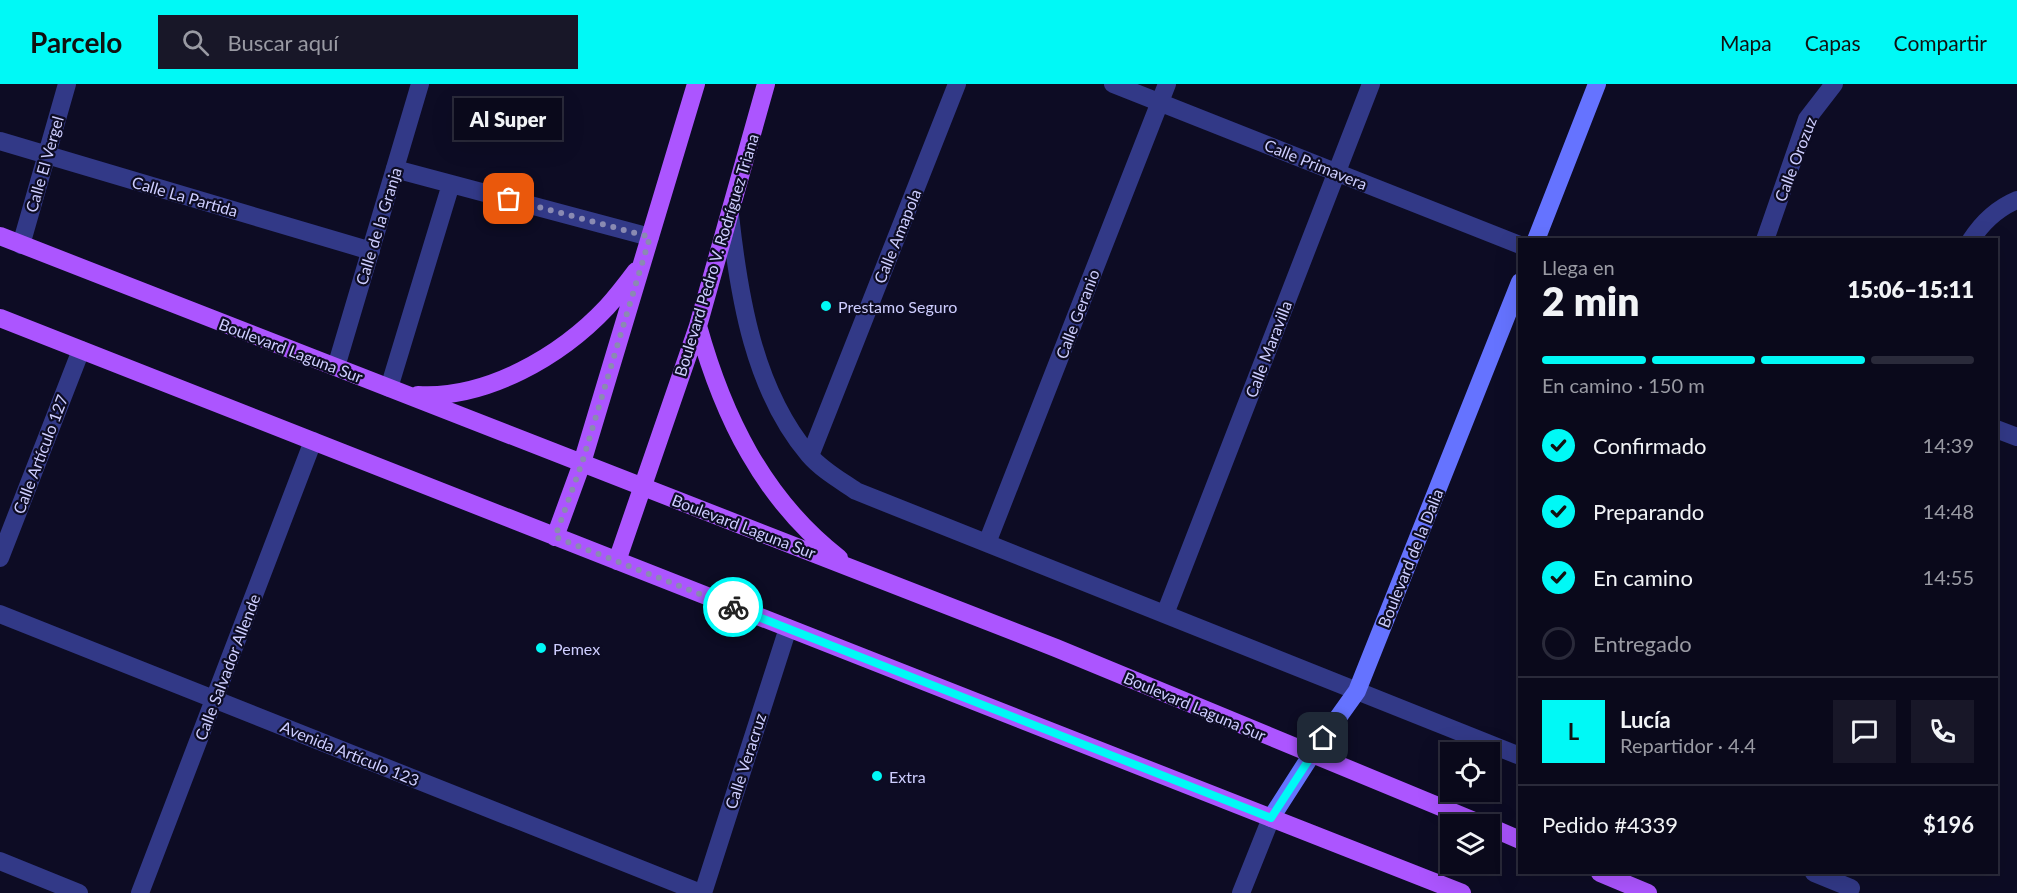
<!DOCTYPE html>
<html lang="es">
<head>
<meta charset="utf-8">
<style>
  :root { --surface:#0a091b; --page:#181728; --text:#f1f3f6; --muted:#999aa3; --line:#2a2a3a; --accent:#00f9f6 }
  body { margin:0; font-family:Lato,sans-serif; background:var(--page); color:var(--text); height:100vh; display:flex; flex-direction:column; font-size:22px; white-space:nowrap }
  * { box-sizing:border-box; margin:0 }
  p { font-size:20px; color:var(--muted) }
  .icon { flex:none; width:33px; height:33px; fill:none; stroke:currentColor; stroke-width:2; stroke-linecap:round; stroke-linejoin:round }
  .map { position:relative; flex:1; overflow:hidden }
  .panel { position:absolute; left:1518px; top:154px; width:480px; height:636px; display:flex; flex-direction:column; background:var(--surface); border-radius:0px; box-shadow:0 6px 24px #0002,0 0 0 2px var(--line) }
  .panel>* { flex:none }
  .tools { position:absolute; left:1440px; top:658px; display:grid; gap:12px }
  .tools a { display:grid; place-items:center; width:60px; height:60px; border-radius:0px; background:var(--surface); box-shadow:0 6px 24px #0002,0 0 0 2px var(--line); font-size:30px }
  .pin { position:absolute; display:grid; place-items:center; width:51px; height:51px; color:#fff; margin:-26px; border-radius:12px; box-shadow:0 3px 9px #0006 }
  .courier { position:absolute; display:grid; place-items:center; width:60px; height:60px; margin:-30px; border:4px solid #00f9f6; border-radius:50%; background:#fff; color:#222; box-shadow:0 2px 8px #0007 }
  .bubble { position:absolute; height:42px; border-radius:0px; background:var(--surface); box-shadow:0 6px 24px #0002,0 0 0 2px var(--line); font-size:20px; font-weight:800; line-height:42px; text-align:center }
  .headline em { font-style:normal; font-weight:800 }
  .headline div { display:flex; flex-direction:column-reverse }
  .headline { display:flex; align-items:center; justify-content:space-between; height:102px; padding:0 24px }
  h1 { font-size:39px; font-weight:800; line-height:45px }
  .bar { display:grid; grid-template-columns:repeat(4,1fr); gap:9px 6px; align-content:center; height:72px; padding:0 24px }
  .bar i { height:8px; border-radius:4px; background:var(--line) }
  .bar .selected { background:var(--accent) }
  .bar p { grid-column:span 4 }
  .line { display:flex; align-items:center; gap:15px; padding:0 24px; border-top:2px solid var(--line) }
  .line div { flex:1 }
  .round { display:grid; place-items:center; flex:none; width:63px; height:63px; border-radius:0px; background:var(--page) }
  ol { padding:0 24px; list-style:none }
  li { display:flex; align-items:center; gap:18px; height:66px }
  li p { margin-inline-start:auto }
  li .icon { padding:6px; border-radius:50%; background:var(--accent); color:#111; stroke-width:4 }
  li:last-child { color:var(--muted) }
  li i { width:33px; height:33px; border:3px solid var(--line); border-radius:50% }
  header { display:flex; align-items:center; gap:36px; box-sizing:border-box; height:84px; padding:0 30px; background:var(--accent); color:#111 }
  header strong { font-size:28px }
  nav { display:flex; gap:33px; margin-inline-start:auto; font-size:21px }
  .search { width:420px; height:54px; background:var(--page); display:flex; align-items:center; gap:15px; box-sizing:border-box; padding:0 21px; border-radius:0px; color:var(--muted); font-size:22px }
  .map>svg:first-child { display:block }
</style>
</head>
<body>
<header>
<strong>Parcelo</strong>
<div class="search"><svg class="icon" aria-label="search" viewBox="0 0 24 24"><circle cx="10" cy="10" r="6"/><path d="M15 15l6 6"/></svg>Buscar aquí</div>
<nav><a>Mapa</a><a>Capas</a><a>Compartir</a></nav>
</header>
<div class="map">
<svg width="2017" height="809" viewBox="0 0 2017 809">
  <rect width="100%" height="100%" fill="#0d0c24"/>
  <g fill="none" stroke-linecap="round" stroke-linejoin="round">
    <path stroke="#323987" stroke-width="18" d="M395,85l255,68
      M389,304l62,-204"/>
    <path stroke="#323987" stroke-width="18" d="M1113,0l407,161
      M0,57l371,110
      M730,131c9,82 24,175 79,240 13,15 31,25 47,36l664,265
      M1765,156l42,-121 27,-35
      M1971,156c11,-17 27,-32 46,-40
      M21,161l46,-161
      M336,283l84,-283
      M1996,345l21,8
      M810,372l147,-372
      M987,459l180,-459
      M0,474l81,-208
      M0,530l701,279
      M1165,530l206,-530
      M0,777l79,32
      M1814,789l37,15
      M140,809l173,-452
      M703,809l85,-265
      M1241,809l30,-75"/>
    <path stroke="#6573ff" stroke-width="18" d="M1536,156l61,-156
      M1271,734l41,-64 45,-63 163,-409"/>
    <path stroke="#ac55ff" stroke-width="18" d="M0,152l1056,412 428,177
      M0,234l1462,575
      M698,242c25,90 65,173 141,232
      M418,311c69,4 143,-39 189,-88 10,-11 20,-24 29,-36
      M555,453l27,-74 114,-379
      M617,477l81,-235 68,-242
      M1490,743l30,13
      M1600,789l48,20"/>
  </g>
  <g fill="none" stroke-linecap="round" stroke-linejoin="round">
    <path stroke="#8a8ab2" stroke-width="6" stroke-dasharray="0 10.8" d="M509,115l141,38 -68,226 -27,74 178,70"/>
    <path stroke="#00f9f6" stroke-width="8" d="M733,523l538,211 52,-80"/>
  </g>
  <g fill="#00f9f6" stroke="#0d0c24" stroke-width="2">
    <circle cx="826" cy="222" r="6"/>
    <circle cx="541" cy="564" r="6"/>
    <circle cx="877" cy="692" r="6"/>
  </g>
  <g text-anchor="middle" dominant-baseline="central" stroke-width="4.5" stroke-linejoin="round" paint-order="stroke">
    <g font-size="16" fill="#ceceff" stroke="#0d0c24">
      <text transform="translate(1795 75) rotate(-69)">Calle Orozuz</text>
      <text transform="translate(44 80) rotate(-74)">Calle El Vergel</text>
      <text transform="translate(1316 80) rotate(22)">Calle Primavera</text>
      <text transform="translate(185 112) rotate(16)">Calle La Partida</text>
      <text transform="translate(378 142) rotate(-73)">Calle de la Granja</text>
      <text transform="translate(897 152) rotate(-68)">Calle Amapola</text>
      <text transform="translate(716 171) rotate(-73)">Boulevard Pedro V. Rodríguez Triana</text>
      <text transform="translate(1077 230) rotate(-69)">Calle Geranio</text>
      <text transform="translate(1268 265) rotate(-69)">Calle Maravilla</text>
      <text transform="translate(291 266) rotate(21)">Boulevard Laguna Sur</text>
      <text transform="translate(40 370) rotate(-69)">Calle Artículo 127</text>
      <text transform="translate(744 442) rotate(21)">Boulevard Laguna Sur</text>
      <text transform="translate(1410 474) rotate(-68)">Boulevard de la Dalia</text>
      <text transform="translate(227 583) rotate(-69)">Calle Salvador Allende</text>
      <text transform="translate(1195 622) rotate(23)">Boulevard Laguna Sur</text>
      <text transform="translate(350 669) rotate(22)">Avenida Artículo 123</text>
      <text transform="translate(745 677) rotate(-72)">Calle Veracruz</text>
    </g>
    <g font-size="16" fill="#ceceff" stroke="#0d0c24" text-anchor="start">
      <text x="838" y="222">Prestamo Seguro</text>
      <text x="553" y="564">Pemex</text>
      <text x="889" y="692">Extra</text>
    </g>
  </g>
</svg>
<div class="tools">
<a><svg class="icon" aria-label="locate" viewBox="0 0 24 24"><circle cx="12" cy="12" r="6"/><path d="M12 2v4M12 18v4M2 12h4M18 12h4"/></svg></a>
<a><svg class="icon" aria-label="layers" viewBox="0 0 24 24"><path d="M12 4l9 5-9 5-9-5zM3 14l9 5 9-5"/></svg></a>
</div>
<div class="pin" style="left:509px;top:115px;background:#ea580c"><svg class="icon" aria-label="bag" viewBox="0 0 24 24"><path d="M5 8h14l-1 12H6zM9 8a3 3 0 0 1 6 0"/></svg></div>
<div class="pin" style="left:1323px;top:654px;background:#1f2937"><svg class="icon" aria-label="home" viewBox="0 0 24 24"><path d="M3 11l9-7 9 7M6 9v11h12V9"/></svg></div>
<div class="courier" style="left:733px;top:523px"><svg class="icon" aria-label="bike" viewBox="0 0 24 24"><circle cx="6" cy="16" r="4"/><circle cx="18" cy="16" r="4"/><path d="M6 16l4-8h5l3 8M10 8l3 8H6M13 5h3"/></svg></div>
<div class="bubble" style="left:454px;top:14px;width:108px">Al Super</div>
<section class="panel">
<div class="headline"><div><h1>2 min</h1><p>Llega en</p></div><em>15:06–15:11</em></div>
<div class="bar"><i class="selected"></i><i class="selected"></i><i class="selected"></i><i></i><p>En camino · 150 m</p></div>
<ol>
<li><svg class="icon" aria-label="check" viewBox="0 0 24 24"><path d="M5 12l5 5 9-10"/></svg>Confirmado<p>14:39</p></li>
<li><svg class="icon" aria-label="check" viewBox="0 0 24 24"><path d="M5 12l5 5 9-10"/></svg>Preparando<p>14:48</p></li>
<li><svg class="icon" aria-label="check" viewBox="0 0 24 24"><path d="M5 12l5 5 9-10"/></svg>En camino<p>14:55</p></li>
<li><i></i>Entregado</li>
</ol>
<div class="line" style="height:108px"><b class="round" style="background:var(--accent);color:#111">L</b><div><b>Lucía</b><p>Repartidor · 4.4</p></div><a class="round"><svg class="icon" aria-label="chat" viewBox="0 0 24 24"><path d="M4 5h16v11H9l-5 4z"/></svg></a><a class="round"><svg class="icon" aria-label="phone" viewBox="0 0 24 24"><path d="M5 4h4l2 5-3 2q2 4 5 5l2-3 5 2v4C11 20 4 13 5 4z"/></svg></a></div>
<div class="line" style="height:78px"><div>Pedido #4339</div><b>$196</b></div>
</section>
</div>
</body>
</html>
